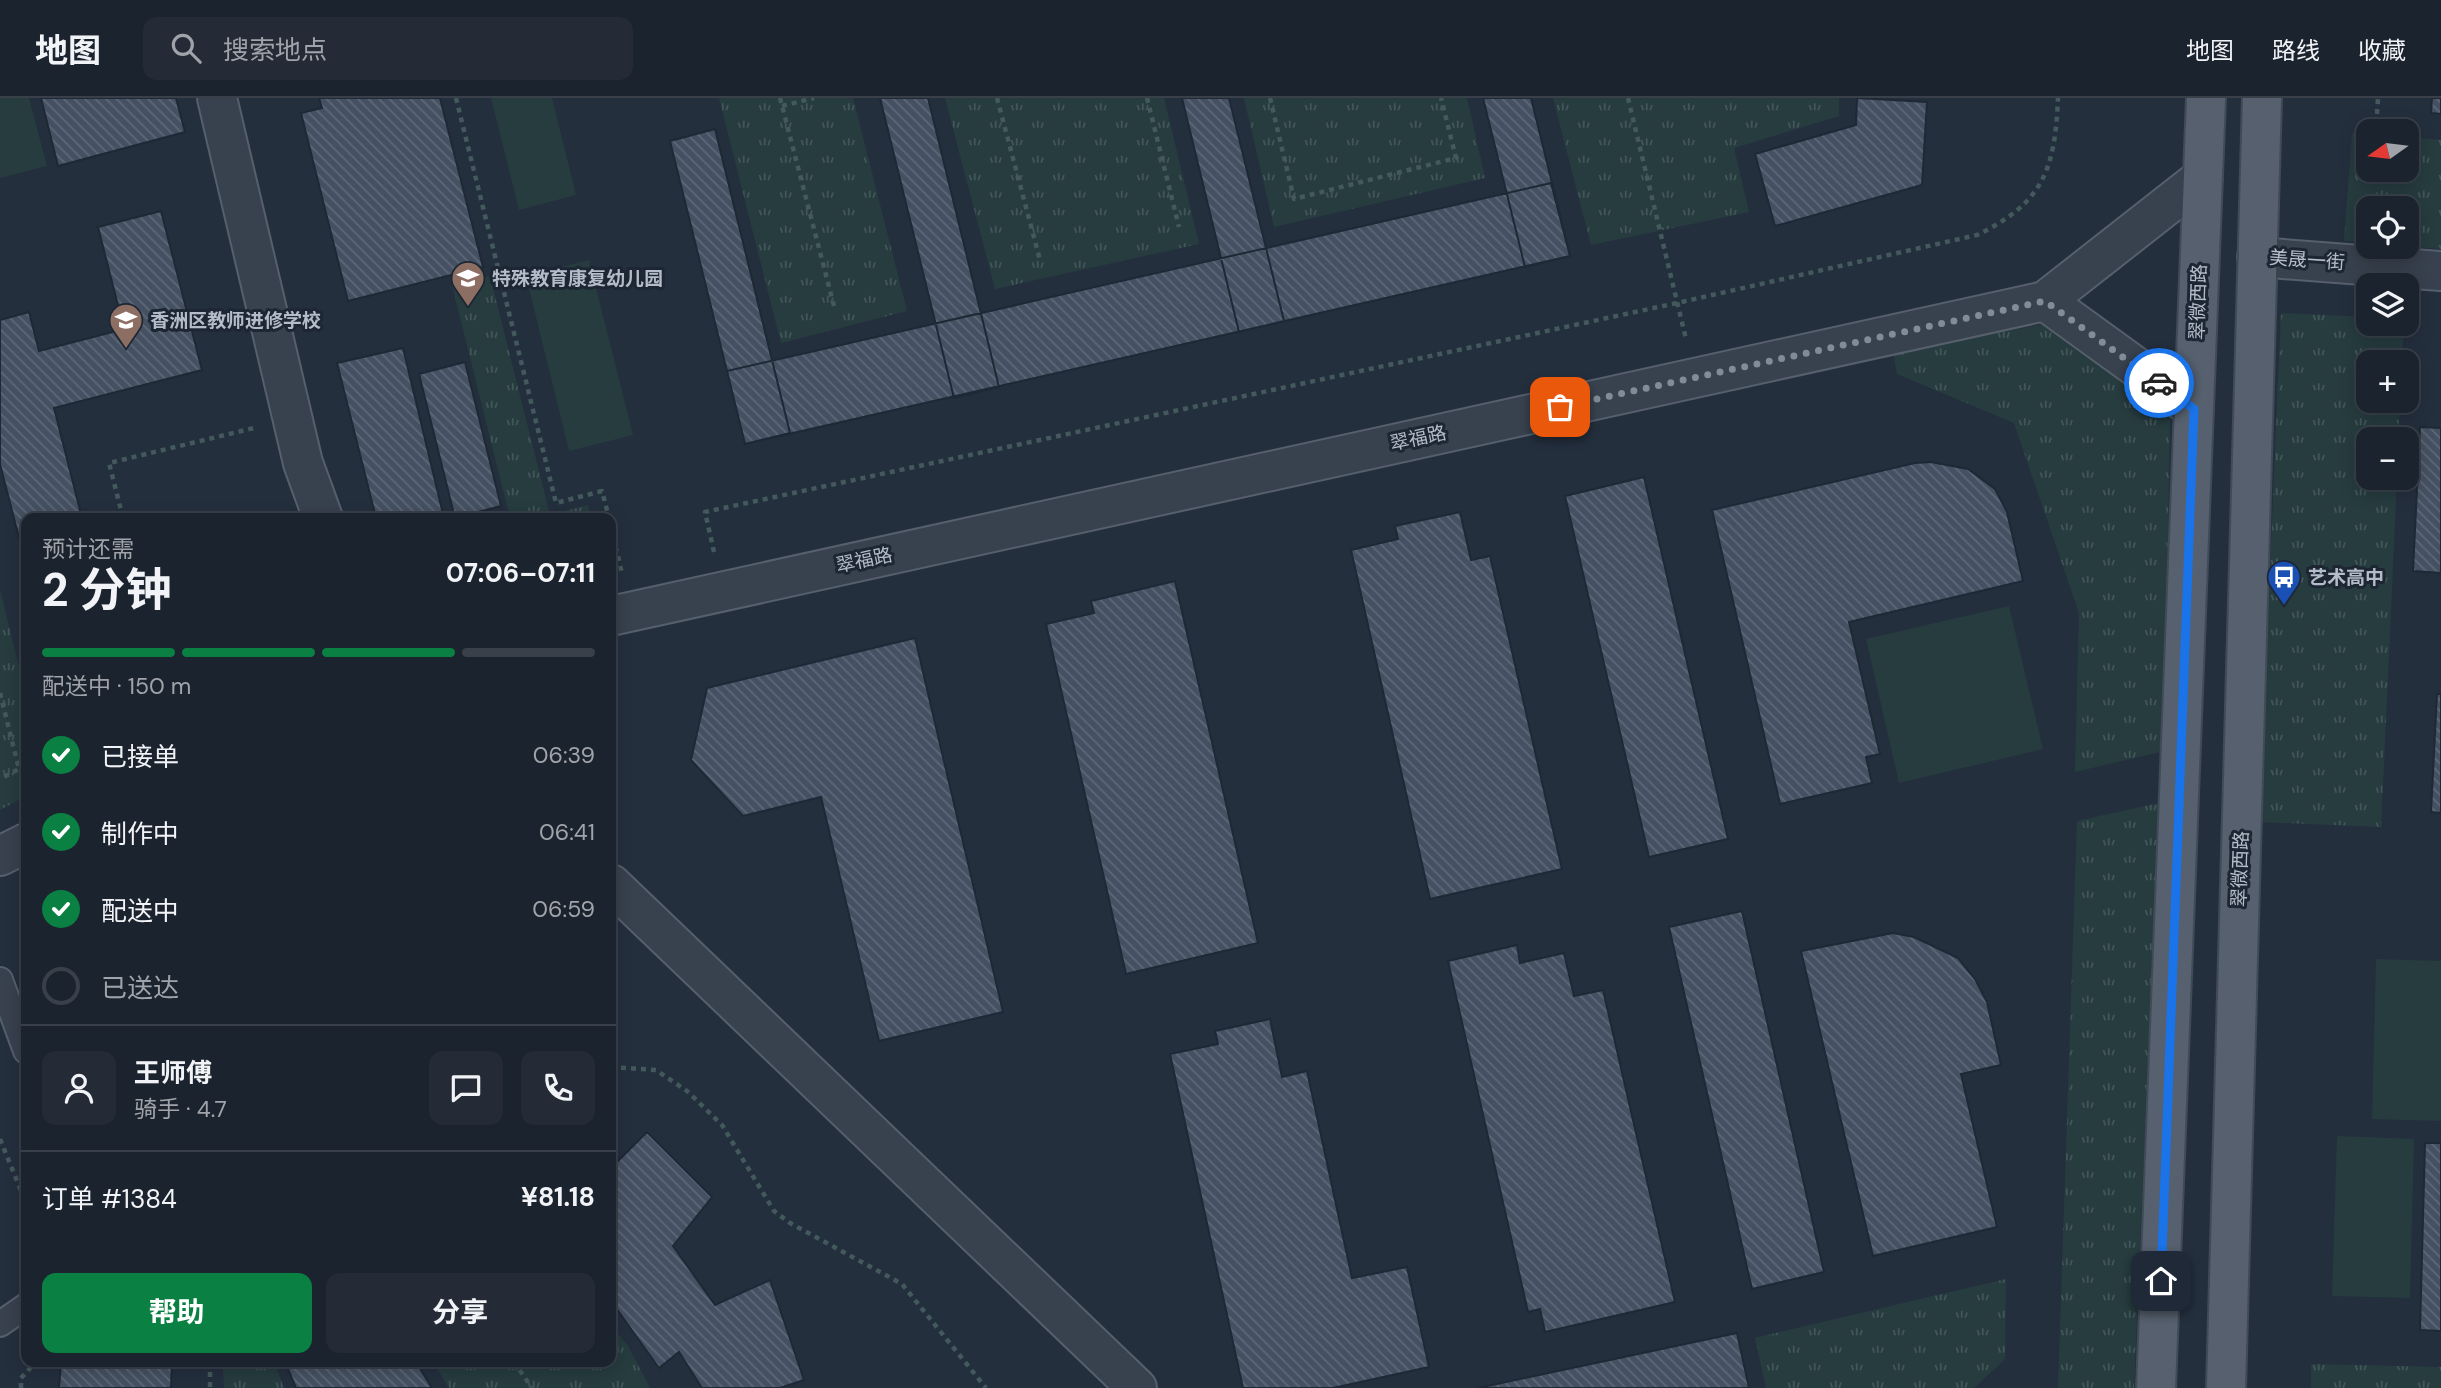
<!DOCTYPE html>
<html lang="zh">
<head>
<meta charset="utf-8">
<style>
  :root { --surface:#1b232e; --page:#242b36; --text:#f1f3f6; --muted:#a0a4aa; --line:#39404a; --accent:#0b8043 }
  body { margin:0; font-family:"DM Sans","Noto Sans SC",sans-serif; background:var(--page); color:var(--text); height:100vh; display:flex; flex-direction:column; font-size:26px; white-space:nowrap }
  * { box-sizing:border-box; margin:0 }
  p { font-size:23px; color:var(--muted) }
  .icon { flex:none; width:38px; height:38px; fill:none; stroke:currentColor; stroke-width:2; stroke-linecap:round; stroke-linejoin:round }
  .map { position:relative; flex:1; overflow:hidden }
  .details { position:absolute; left:21px; top:415px; width:595px; height:854px; display:flex; flex-direction:column; background:var(--surface); border-radius:14px; box-shadow:0 4px 18px #0003,0 0 0 2px var(--line) }
  .details>* { flex:none }
  .needle { width:46px; rotate:256deg }
  .tools { position:absolute; left:2356px; top:21px; display:grid; gap:14px }
  .tools a { display:grid; place-items:center; width:63px; height:63px; border-radius:14px; background:var(--surface); box-shadow:0 4px 18px #0003,0 0 0 2px var(--line); font-size:35px }
  .pin { position:absolute; display:grid; place-items:center; width:60px; height:60px; color:#fff; margin:-30px; border-radius:14px; box-shadow:0 4px 10px #0006 }
  .courier { position:absolute; display:grid; place-items:center; width:70px; height:70px; margin:-35px; border:5px solid #1a73e8; border-radius:50%; background:#fff; color:#222; box-shadow:0 2px 9px #0007 }
  .summary em { font-style:normal; font-weight:700 }
  .summary div { display:flex; flex-direction:column-reverse }
  .summary { display:flex; align-items:center; justify-content:space-between; height:119px; padding:0 21px }
  h1 { font-size:46px; font-weight:700; line-height:52px }
  .bar { display:grid; grid-template-columns:repeat(4,1fr); gap:10px 7px; align-content:center; height:84px; padding:0 21px }
  .bar i { height:9px; border-radius:5px; background:var(--line) }
  .bar .selected { background:var(--accent) }
  .bar p { grid-column:span 4 }
  .line { display:flex; align-items:center; gap:18px; padding:0 21px; border-top:2px solid var(--line) }
  .line div { flex:1 }
  .round { display:grid; place-items:center; flex:none; width:74px; height:74px; border-radius:14px; background:var(--page) }
  ol { padding:0 21px; list-style:none }
  li { display:flex; align-items:center; gap:21px; height:77px }
  li p { margin-inline-start:auto }
  li .icon { padding:7px; border-radius:50%; background:var(--accent); color:#fff; stroke-width:4 }
  li:last-child { color:var(--muted) }
  li i { width:38px; height:38px; border:4px solid var(--line); border-radius:50% }
  .action { display:flex; gap:14px; margin-top:auto; padding:14px 21px }
  .action a { flex:1; height:80px; border-radius:14px; background:var(--accent); color:#fff; font-size:28px; font-weight:700; line-height:80px; text-align:center }
  .action a+a { background:var(--page); color:var(--text) }
  header { display:flex; align-items:center; gap:42px; box-sizing:border-box; height:98px; padding:0 35px; background:var(--surface); border-bottom:2px solid var(--line) }
  header strong { font-size:33px }
  nav { display:flex; gap:38px; margin-inline-start:auto; font-size:24px }
  .search { width:490px; height:63px; background:var(--page); display:flex; align-items:center; gap:18px; box-sizing:border-box; padding:0 24px; border-radius:14px; color:var(--muted); font-size:26px }
  .map>svg:first-child { display:block }
</style>
</head>
<body>
<header>
<strong>地图</strong>
<div class="search"><svg class="icon" aria-label="search" viewBox="0 0 24 24"><circle cx="10" cy="10" r="6"/><path d="M15 15l6 6"/></svg>搜索地点</div>
<nav><a>地图</a><a>路线</a><a>收藏</a></nav>
</header>
<div class="map">
<svg width="2441" height="1290" viewBox="0 0 2441 1290">
  <defs>
    <pattern id="grass-tufts" width="24" height="20" patternUnits="userSpaceOnUse" patternTransform="scale(1.75)"><rect width="24" height="20" fill="#263c3f"/><path d="M3 7l-1-3M5 7V3M7 7l1-3M15 17l-1-3M17 17v-4M19 17l1-3" fill="none" stroke="#435659"/></pattern>
    <pattern id="building-back-hatch" width="6" height="6" patternUnits="userSpaceOnUse" patternTransform="scale(1.75)"><rect width="6" height="6" fill="#455162"/><path d="M-1 5l2 2M0 0l6 6M5-1l2 2" fill="none" stroke="#5d6877"/></pattern>
  </defs>
  <rect width="100%" height="100%" fill="#242f3e"/>
  <path fill="url(#grass-tufts)" d="M719,0h134l54,213 -126,32z
    M945,0h219l35,146 -204,45z
    M1244,0h223l18,80 -211,49z
    M1553,0h286v18l-105,32 15,64 -158,33z
    M2352,35l16,1v36h38v-33l35,3v109l-35,-3v-38h-38v35l-24,-2z
    M490,178l60,239 38,-10 3,13h-97l15,-4 -57,-229z
    M2281,215l87,4v7h36l-2,38h-34v39h32l-2,38h-30v39h29l-16,349 -122,-5z
    M2044,226l126,92 -6,335 -89,21 4,-159 -65,-190 -117,-49 -4,-21z
    M0,492l26,105v101l-26,14z
    M2159,705l-25,585h-76l19,-567z
    M2006,1181l-1,80 -31,29h-208l-11,-50z
    M611,1227l17,21 22,42h-201l-16,-26h178z
    M223,1264h51l10,26h-60z
    M2311,1266l130,3v21h-130z"/>
  <path fill="#263c3f" d="M0,0h29l18,68 -47,12z
    M491,0h61l24,97 -57,15z
    M589,162l44,175 -64,16 -43,-175z
    M2009,508l34,143 -144,34 -33,-144z
    M2376,861l65,2v160l-69,-2z
    M2337,1038l77,3 -4,159 -78,-2z"/>
  <path fill="url(#building-back-hatch)" stroke="#1f2835" stroke-width="2" d="M41,0h135l9,34 -127,34z
    M319,0h121l43,169 -135,34 -47,-188 21,-5z
    M880,0h48l71,289 -45,11z
    M1182,0h47l55,223 -45,11z
    M1483,0h48l39,158 -45,11z
    M1857,0l70,4 -5,83 -147,41 -20,-72 101,-29z
    M2432,0h9v16l-10,-1z
    M715,31l75,304 -45,11 -75,-303z
    M1551,85l19,73 -825,188 -18,-73z
    M161,113l41,159 -148,38 28,110h-56v47l-26,-101v-144l29,-8 10,39 85,-22 -26,-102z
    M403,250l41,170h-68l-39,-155z
    M465,264l36,144 -46,12 -36,-144z
    M2420,329l21,1v145l-28,-2z
    M1931,364l37,7 27,20 12,23 16,69 -174,41 31,132 -14,3 6,26 -92,21 -68,-294 203,-47z
    M1644,379l84,362 -79,18 -84,-361z
    M1460,414l11,48 19,-4 72,313 -132,30 -79,-349 47,-11 -3,-13z
    M1175,483l83,362 -132,31 -80,-350 48,-11 -3,-12z
    M915,540l88,374 -124,29 -58,-244 -78,19 -52,-56 16,-72z
    M2437,596h4v119l-10,-1z
    M1742,813l82,361 -72,17 -83,-362z
    M1893,835l21,4 44,21 17,21 12,23 14,63 -40,9 36,153 -124,29 -72,-305z
    M1517,847l3,18 44,-10 10,43 29,-6 72,312 -130,30 -5,-23 -12,3 -80,-351z
    M1270,921l12,58 25,-6 45,207 55,-11 22,100 -96,21h-90l-73,-334 48,-10 -3,-13z
    M647,1034l65,65 -39,49 42,59 55,-25 34,100 -24,8h-78l-23,-36 -20,16 -48,-67v-29l3,-4 -3,-5v-95z
    M2425,1045h16v188l-21,-1z
    M1737,1235l12,55h-271z
    M61,1264h111l-1,26h-112z
    M285,1264h131l16,26h-136z"/>
  <g fill="none" stroke-linecap="round" stroke-linejoin="round">
    <defs>
      <path id="service" d="M0,882l26,71
        M0,1226l26,-18"/>
      <path id="minor" d="M217,0l86,365 20,55
        M2257,159l184,14
        M2045,203l149,108
        M611,518l1434,-315 158,-124
        M0,758l26,-13
        M611,786l526,504"/>
      <path id="primary" d="M2156,1290l50,-1290
        M2226,1290l36,-1290"/>
    </defs>
    <use href="#service" stroke="#565f6c" stroke-width="28"/>
    <use href="#minor" stroke="#565f6c" stroke-width="42"/>
    <use href="#primary" stroke="#414a57" stroke-width="42"/>
    <path stroke="#44595c" stroke-width="4.5" stroke-dasharray="5 5" stroke-linecap="butt" d="M456,0l100,405 46,-12 7,27
      M780,0l54,208
      M997,0l43,162
      M1147,0l32,129
      M1270,0l24,101 162,-41 -15,-60
      M1628,0l58,241
      M782,8l32,-8
      M2377,16l1,-16
      M123,420l-14,-55 145,-35
      M611,429l11,46
      M714,454l-9,-40 972,-209 300,-68c66,-32 78,-65 81,-137
      M0,595l19,76 -19,10
      M611,969l45,3 31,21 35,34 52,86 16,12 112,61 84,104
      M0,1041l26,64
      M210,1264v26
      M514,1264l18,26
      M21,1290v-10l15,-16"/>
    <use href="#service" stroke="#38414e" stroke-width="24"/>
    <use href="#minor" stroke="#38414e" stroke-width="38"/>
    <use href="#primary" stroke="#56606e" stroke-width="38"/>
  </g>
  <g fill="none" stroke-linecap="round" stroke-linejoin="round">
    <path stroke="#828b98" stroke-width="7" stroke-dasharray="0 12.6" d="M1560,309l485,-106 114,82"/>
    <path stroke="#1a73e8" stroke-width="9" d="M2159,285l35,26 -33,872"/>
  </g>
  <defs>
    <symbol id="school-pin" viewBox="-11 -11 22 30"><path d="M0 17L-7.5 6A9.5 9.5 0 1 1 7.5 6Z" fill="#8d6e63" stroke="#1d2633"/><path d="M0-5L7-2L0 1L-7-2ZM-4 1L0 2.5L4 1V4Q0 6-4 4Z" fill="#fff"/></symbol>
    <symbol id="bus-pin" viewBox="-11 -11 22 30"><path d="M0 17L-7.5 6A9.5 9.5 0 1 1 7.5 6Z" fill="#1a4fb4" stroke="#1d2633"/><path d="M-5-6H5V4H4V6H2V4H-2V6H-4V4H-5ZM-3.5-4V0h7V-4ZM-3.5 1.2v1.5H-2V1.2ZM2 1.2v1.5H3.5V1.2Z" fill="#fff"/></symbol>
  </defs>
  <g fill-rule="evenodd">
    <use href="#school-pin" x="449" y="161" width="38" height="52"/>
    <use href="#school-pin" x="107" y="203" width="38" height="52"/>
    <use href="#bus-pin" x="2265" y="460" width="38" height="52"/>
  </g>
  <g text-anchor="middle" dominant-baseline="central" stroke-width="6" stroke-linejoin="round" paint-order="stroke">
    <g font-size="19" fill="#b4bcc9" stroke="#1d2633">
      <text transform="translate(2307 162) rotate(4)">美晟一街</text>
      <text transform="translate(2198 204) rotate(-88)">翠微西路</text>
      <text transform="translate(1418 340) rotate(-12)">翠福路</text>
      <text transform="translate(864 462) rotate(-12)">翠福路</text>
      <text transform="translate(2240 771) rotate(-88)">翠微西路</text>
    </g>
    <g font-size="19" font-weight="bold" fill="#b4bcc9" stroke="#1d2633" text-anchor="start">
      <text x="492" y="180">特殊教育康复幼儿园</text>
      <text x="150" y="222">香洲区教师进修学校</text>
      <text x="2308" y="479">艺术高中</text>
    </g>
  </g>
</svg>
<div class="tools">
<a><svg class="needle" viewBox="-14 -14 28 28"><path d="M0-13l5 13h-10z" fill="#e53935"/><path d="M0 13l5-13h-10z" fill="#a0a4aa"/></svg></a>
<a><svg class="icon" aria-label="locate" viewBox="0 0 24 24"><circle cx="12" cy="12" r="6"/><path d="M12 2v4M12 18v4M2 12h4M18 12h4"/></svg></a>
<a><svg class="icon" aria-label="layers" viewBox="0 0 24 24"><path d="M12 4l9 5-9 5-9-5zM3 14l9 5 9-5"/></svg></a>
<a>+</a>
<a>−</a>
</div>
<div class="pin" style="left:1560px;top:309px;background:#ea580c"><svg class="icon" aria-label="bag" viewBox="0 0 24 24"><path d="M5 8h14l-1 12H6zM9 8a3 3 0 0 1 6 0"/></svg></div>
<div class="pin" style="left:2161px;top:1183px;background:#1f2937"><svg class="icon" aria-label="home" viewBox="0 0 24 24"><path d="M3 11l9-7 9 7M6 9v11h12V9"/></svg></div>
<div class="courier" style="left:2159px;top:285px"><svg class="icon" aria-label="car" viewBox="0 0 24 24"><path d="M5 17H2v-5l4-1 3-4h7l3 4 3 1v5h-3M9 17h6M6 11h13"/><circle cx="7" cy="17" r="2"/><circle cx="17" cy="17" r="2"/></svg></div>
<section class="details">
<div class="summary"><div><h1>2 分钟</h1><p>预计还需</p></div><em>07:06–07:11</em></div>
<div class="bar"><i class="selected"></i><i class="selected"></i><i class="selected"></i><i></i><p>配送中 · 150 m</p></div>
<ol>
<li><svg class="icon" aria-label="check" viewBox="0 0 24 24"><path d="M5 12l5 5 9-10"/></svg>已接单<p>06:39</p></li>
<li><svg class="icon" aria-label="check" viewBox="0 0 24 24"><path d="M5 12l5 5 9-10"/></svg>制作中<p>06:41</p></li>
<li><svg class="icon" aria-label="check" viewBox="0 0 24 24"><path d="M5 12l5 5 9-10"/></svg>配送中<p>06:59</p></li>
<li><i></i>已送达</li>
</ol>
<div class="line" style="height:126px"><a class="round"><svg class="icon" aria-label="person" viewBox="0 0 24 24"><circle cx="12" cy="8" r="4"/><path d="M4 21q1-7 8-7t8 7"/></svg></a><div><b>王师傅</b><p>骑手 · 4.7</p></div><a class="round"><svg class="icon" aria-label="chat" viewBox="0 0 24 24"><path d="M4 5h16v11H9l-5 4z"/></svg></a><a class="round"><svg class="icon" aria-label="phone" viewBox="0 0 24 24"><path d="M5 4h4l2 5-3 2q2 4 5 5l2-3 5 2v4C11 20 4 13 5 4z"/></svg></a></div>
<div class="line" style="height:91px"><div>订单 #1384</div><b>¥81.18</b></div>
<div class="action"><a>帮助</a><a>分享</a></div>
</section>
</div>
</body>
</html>
